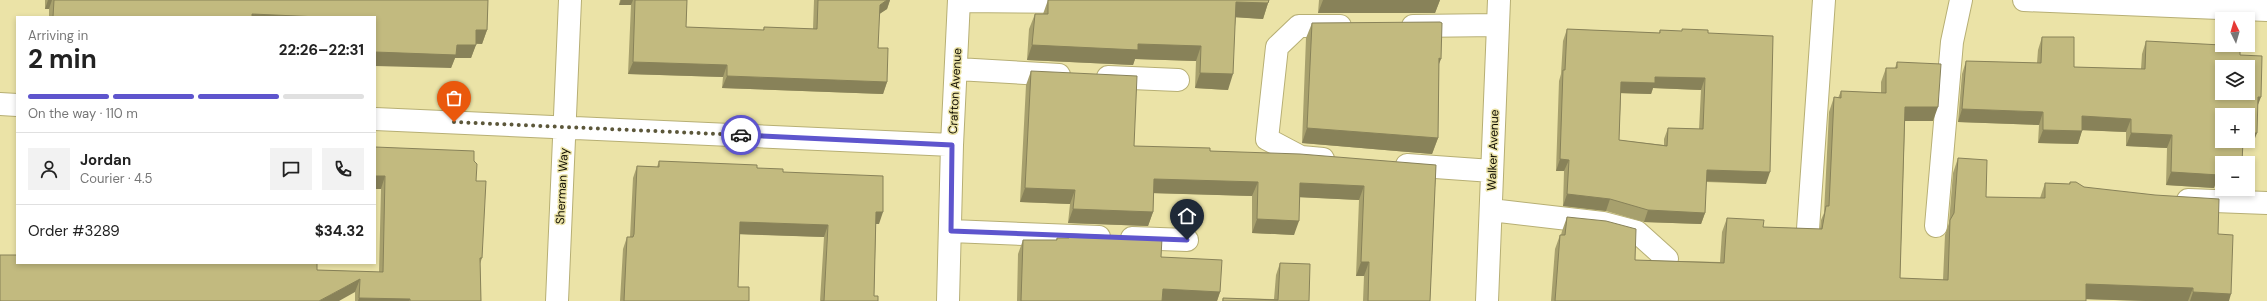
<!DOCTYPE html>
<html lang="en">
<head>
<meta charset="utf-8">
<style>
  :root { --surface:#fff; --page:#f2f2f2; --text:#222; --muted:#767676; --line:#e0e0e0; --accent:#5e55cd }
  body { margin:0; font-family:"DM Sans",sans-serif; background:var(--page); color:var(--text); height:100vh; display:flex; flex-direction:column; font-size:15px; white-space:nowrap }
  * { box-sizing:border-box; margin:0 }
  p { font-size:13px; color:var(--muted) }
  .icon { flex:none; width:22px; height:22px; fill:none; stroke:currentColor; stroke-width:2; stroke-linecap:round; stroke-linejoin:round }
  .map { position:relative; flex:1; overflow:hidden }
  .panel { position:absolute; left:16px; top:16px; width:360px; height:248px; display:flex; flex-direction:column; background:var(--surface); border-radius:0px; box-shadow:0 2px 6px #0003 }
  .panel>* { flex:none }
  .needle { width:26px; rotate:355deg }
  .fabs { position:absolute; left:2215px; top:12px; display:grid; gap:8px }
  .fabs a { display:grid; place-items:center; width:40px; height:40px; border-radius:0px; background:var(--surface); box-shadow:0 2px 6px #0003; font-size:20px }
  .pin { position:absolute; display:grid; place-items:center; width:34px; height:34px; color:#fff; margin:-41px -17px; border-radius:50% 50% 50% 0; rotate:-45deg; box-shadow:0 0 4px #0007 }
  .pin .icon { rotate:45deg }
  .courier { position:absolute; display:grid; place-items:center; width:40px; height:40px; margin:-20px; border:3px solid #5e55cd; border-radius:50%; background:#fff; color:#222; box-shadow:0 1px 5px #0007 }
  .summary em { font-style:normal; font-weight:700 }
  .summary div { display:flex; flex-direction:column-reverse }
  .summary { display:flex; align-items:center; justify-content:space-between; height:68px; padding:0 12px }
  h1 { font-size:26px; font-weight:700; line-height:30px }
  .bar { display:grid; grid-template-columns:repeat(4,1fr); gap:6px 4px; align-content:center; height:48px; padding:0 12px }
  .bar i { height:5px; border-radius:3px; background:var(--line) }
  .bar .on { background:var(--accent) }
  .bar p { grid-column:span 4 }
  .line { display:flex; align-items:center; gap:10px; padding:0 12px; border-top:1px solid var(--line) }
  .line div { flex:1 }
  .round { display:grid; place-items:center; flex:none; width:42px; height:42px; border-radius:0px; background:var(--page) }
  .map>svg:first-child { display:block }
</style>
</head>
<body>
<div class="map">
<svg width="2267" height="301" viewBox="0 0 2267 301">
  <rect width="100%" height="100%" fill="#ebe3a7"/>
  <g fill="none" stroke-linecap="round" stroke-linejoin="round">
    <defs>
      <path id="minor" d="M2024,0l243,10
        M959,1l133,1 7,-2
        M1413,26l85,-1
        M957,69l102,6
        M1108,77l70,3
        M0,104l17,1
        M375,119l577,26
        M1323,159l-22,-2 -34,-18 10,-92 22,-21h41
        M1407,165l85,6
        M2188,200l79,3
        M1491,210l112,13 34,9 30,27
        M1936,226l16,-184 9,-42
        M1808,229l16,-229
        M951,231l148,6
        M1132,238l55,2
        M557,301l13,-301
        M948,301l4,-156 7,-145
        M1487,301l12,-301"/>
    </defs>
    <use href="#minor" stroke="#b7af74" stroke-width="24"/>
    <use href="#minor" stroke="#fff" stroke-width="22"/>
  </g>
  <path fill="#a7a06d" fill-rule="evenodd" d="M45,0h443l-1,30 -5,14h-6l-5,14h-16l-4,10 -76,-51h-326v-8h-4z
    M620,0h67l-1,27 77,3 1,-3 49,2 1,-29h76l-3,9 -8,5 -1,34 9,34 -4,12 -161,-6 1,-11 -95,-3 3,-69h-12z
    M1048,0h221l-6,19 -27,-2 -8,73 -33,-2 1,-27 -61,-2 -2,6 -106,-5 2,-31 6,-15h8z
    M1319,0h121l-5,13h-117z
    M1312,23l127,42 -1,73 -6,16 -130,-11 4,-105z
    M1567,29l92,4 1,-3 48,3 58,151 -60,-2 -1,31 -4,11 -57,-2 -38,-11 -43,-5 1,-35h-8l3,-90 2,-7 2,-33zM1653,88l48,2 -2,39 -31,-1 -4,11v6l-45,-5 2,-47 30,1z
    M2042,37l32,30 67,2 1,-15 4,-13 94,14 18,50 -6,41h-9l-21,17v23l-7,-1 -1,3 -48,-3 1,-37 -41,-2v-14l-44,-2 -4,14 -40,-1 1,-18 -81,-3 4,-48 4,-13 71,2 1,-13z
    M1897,62l36,59h-28l-5,157 43,2 2,-45 4,-12 4,-50 5,-15 28,39 54,1 5,-15 24,1 1,-2 148,52 11,67h-83l-60,-2v2h-535l4,-52 5,-14h1l1,-4 5,-14 68,43 85,2 2,-30 5,-14 36,9 57,2 1,-9 3,-7 5,-101 5,-15 4,1 3,-7 40,2v-11l5,-14h9z
    M1031,71l103,75 302,19 -6,136h-67l1,-25h-8l3,-76 -59,-3 -6,38 -42,-2v-37l-98,-3 -1,19 -5,14 -80,-3 2,-19 -50,-2 6,-117z
    M375,147l99,14 2,20 6,77 -2,6 1,37h-126v-9l-38,-22 62,2 2,-83h-6z
    M659,161l98,7 26,4 96,52h-3l-2,72 4,5h-58l4,-64 -85,-3 -1,53 11,14h-129l3,-52 4,-12h3l3,-59 4,-12 20,1z
    M1070,234l91,23 59,35 -3,9h-200l1,-47 5,-14h33l1,-2h11z
    M1280,263l29,38h-87l1,-3 51,1 2,-24z"/>
  <path fill="#888259" d="M48,0h4l-3,9h-4z
    M621,0h12l-2,5h-12z
    M887,0h3l-3,9 -12,8 5,-12z
    M1323,0h117l-5,13h-117z
    M1236,2l32,1 -5,16 -32,-2z
    M252,14l67,3h-68z
    M476,30h11l-5,14 -11,-1z
    M1138,44l63,2 -5,15 -61,-2 -2,6 -106,-5 5,-15z
    M457,45h19l-5,13h-16l-4,10 -76,-2v-14z
    M1439,58l2,1 -6,15z
    M633,62l94,3 -4,12 -95,-3z
    M1200,73l33,1 -5,16 -33,-2z
    M727,76l160,6 -4,12 -161,-6z
    M1655,77l50,1 -4,12 -48,-2 -2,6 -34,-1 4,-11z
    M2258,97h3l-5,13z
    M1905,107h33l-5,14h-33z
    M1962,109l81,3 -4,13 -81,-3z
    M2082,116l49,3 -5,13 -48,-2z
    M1307,128l131,10 -6,16 -130,-11z
    M2043,130l39,1 -4,13 -40,-1z
    M2131,133l41,2 -5,13 -41,-2z
    M2248,133h9l-5,13h-13l2,-5h7z
    M1560,159l9,1 -5,11h-8z
    M1707,170l63,2 -4,12 -63,-3z
    M2171,172h51v14l-7,-1 -1,3 -48,-3z
    M375,176h10l-4,13h-6z
    M1154,179l104,3 -6,14 -103,-3z
    M1300,183l64,3 -5,14 -64,-3z
    M1025,188l50,2 -5,14 -50,-2z
    M1567,194l43,5 -4,12 -43,-5z
    M1073,209l80,3 -5,14 -80,-3z
    M1648,210l57,3 -4,11 -57,-2z
    M876,212h7l-4,12h-7z
    M1257,219l42,2 -5,14 -42,-2z
    M740,222l88,3 -4,12 -89,-3z
    M1361,262h8l-5,14h-8z
    M360,279l-5,13 -16,9h-20z
    M2086,284l107,4 -5,13h-42l-65,-2z
    M1163,289l57,3 -3,9h-58z
    M2193,292l38,2 -2,7h-39z
    M359,298l51,1 -1,2h-51z"/>
  <path fill="#c2ba7f" stroke="#888259" fill-rule="evenodd" d="M54,0h434l-1,30h-11v15h-19l-1,10 -81,-3v-35h-56l-67,-3v3h-199z
    M635,0h52l-1,27 78,3v-3l53,2 1,-29h69l-7,5 -2,43h10l-1,34 -160,-6v-11l-94,-3z
    M1048,0h221l-1,3 -32,-1 -3,72 -33,-1 1,-27 -63,-2v6l-106,-5 3,-31h13z
    M1440,22l2,1 -1,36 -2,-1 -1,80 -131,-10 5,-105z
    M1567,29l93,4v-3l22,1v-2l26,1v3l65,3 -3,136 -63,-2 -2,43 -57,-3 -38,-11 -43,-5 2,-34 -9,-1 3,-89h2zM1655,77l50,1 -2,51 -35,-1 -1,18 -48,-6 2,-58 34,1z
    M2042,37h32v30l71,2 1,-28 94,5v9l22,1 -1,41h-3l-1,36h-9v-18h-26v26h21l-1,22h-20v9h-3v3l-48,-3 1,-37 -41,-2v-14l-49,-3v15l-39,-1v-18l-81,-3 4,-48 75,2zM2222,67h26v26h-26z
    M1897,62l44,2 -3,43h-33l-5,171 48,2 2,-60 4,-7 4,-55 29,2 -1,37 59,1v-15l25,1v-2h6l8,5 71,8 64,4 -1,35 15,1 -2,59 -38,-2v-4l-107,-4v17h-531l5,-66h5l2,-18 39,4 30,8 -1,31 89,3 3,-45 37,2 -1,7 59,2 4,-23h3l5,-109 7,1v-7l45,2v-25h11z
    M1031,71l106,5 -3,70 76,2v3l90,3 136,11 -6,136h-62l1,-39h-8l3,-76 -64,-3 -1,38 -42,-2 1,-37 -104,-3 -1,33 -80,-3 2,-19 -50,-2z
    M375,147l99,4v10l3,3 -1,17h10l-4,77h-2l1,43h-71v-2l-51,-1 1,-19 -41,22h-319v-46h17v8h300v7l66,2 2,-96h-10z
    M659,161l98,4v3l26,1v3l100,4v36h-7l-2,84h4v5h-57h3l4,-76 -88,-3 -2,65h11v14h-125l3,-64h6l1,-3 3,-68 22,1z
    M1070,234l92,4 -1,19 61,3 -2,32 -57,-3 -1,12h-141l2,-61h34v-2h12z
    M1280,263l30,1 -1,37h-86v-3l55,2z"/>
  <g fill="none" stroke-linecap="round" stroke-linejoin="round">
    <path stroke="#5c573a" stroke-width="4" stroke-dasharray="0 7.2" d="M454,122l287,13"/>
    <path stroke="#5e55cd" stroke-width="5" d="M741,135l211,10 -1,86 236,9"/>
  </g>
  <g text-anchor="middle" dominant-baseline="central" stroke-width="3" stroke-linejoin="round" paint-order="stroke">
    <g font-size="12" fill="#0f0c00" stroke="#ebe3a7">
      <text transform="translate(955 91) rotate(-87)">Crafton Avenue</text>
      <text transform="translate(1493 150) rotate(-88)">Walker Avenue</text>
      <text transform="translate(562 186) rotate(-87)">Sherman Way</text>
    </g>
  </g>
</svg>
<div class="fabs">
<a><svg class="needle" viewBox="-14 -14 28 28"><path d="M0-13l5 13h-10z" fill="#e53935"/><path d="M0 13l5-13h-10z" fill="#767676"/></svg></a>
<a><svg class="icon" aria-label="layers" viewBox="0 0 24 24"><path d="M12 4l9 5-9 5-9-5zM3 14l9 5 9-5"/></svg></a>
<a>+</a>
<a>−</a>
</div>
<div class="pin" style="left:454px;top:122px;background:#ea580c"><svg class="icon" aria-label="bag" viewBox="0 0 24 24"><path d="M5 8h14l-1 12H6zM9 8a3 3 0 0 1 6 0"/></svg></div>
<div class="pin" style="left:1187px;top:240px;background:#1f2937"><svg class="icon" aria-label="home" viewBox="0 0 24 24"><path d="M3 11l9-7 9 7M6 9v11h12V9"/></svg></div>
<div class="courier" style="left:741px;top:135px"><svg class="icon" aria-label="car" viewBox="0 0 24 24"><path d="M5 17H2v-5l4-1 3-4h7l3 4 3 1v5h-3M9 17h6M6 11h13"/><circle cx="7" cy="17" r="2"/><circle cx="17" cy="17" r="2"/></svg></div>
<section class="panel">
<div class="summary"><div><h1>2 min</h1><p>Arriving in</p></div><em>22:26–22:31</em></div>
<div class="bar"><i class="on"></i><i class="on"></i><i class="on"></i><i></i><p>On the way · 110 m</p></div>
<div class="line" style="height:72px"><a class="round"><svg class="icon" aria-label="person" viewBox="0 0 24 24"><circle cx="12" cy="8" r="4"/><path d="M4 21q1-7 8-7t8 7"/></svg></a><div><b>Jordan</b><p>Courier · 4.5</p></div><a class="round"><svg class="icon" aria-label="chat" viewBox="0 0 24 24"><path d="M4 5h16v11H9l-5 4z"/></svg></a><a class="round"><svg class="icon" aria-label="phone" viewBox="0 0 24 24"><path d="M5 4h4l2 5-3 2q2 4 5 5l2-3 5 2v4C11 20 4 13 5 4z"/></svg></a></div>
<div class="line" style="height:52px"><div>Order #3289</div><b>$34.32</b></div>
</section>
</div>
</body>
</html>
